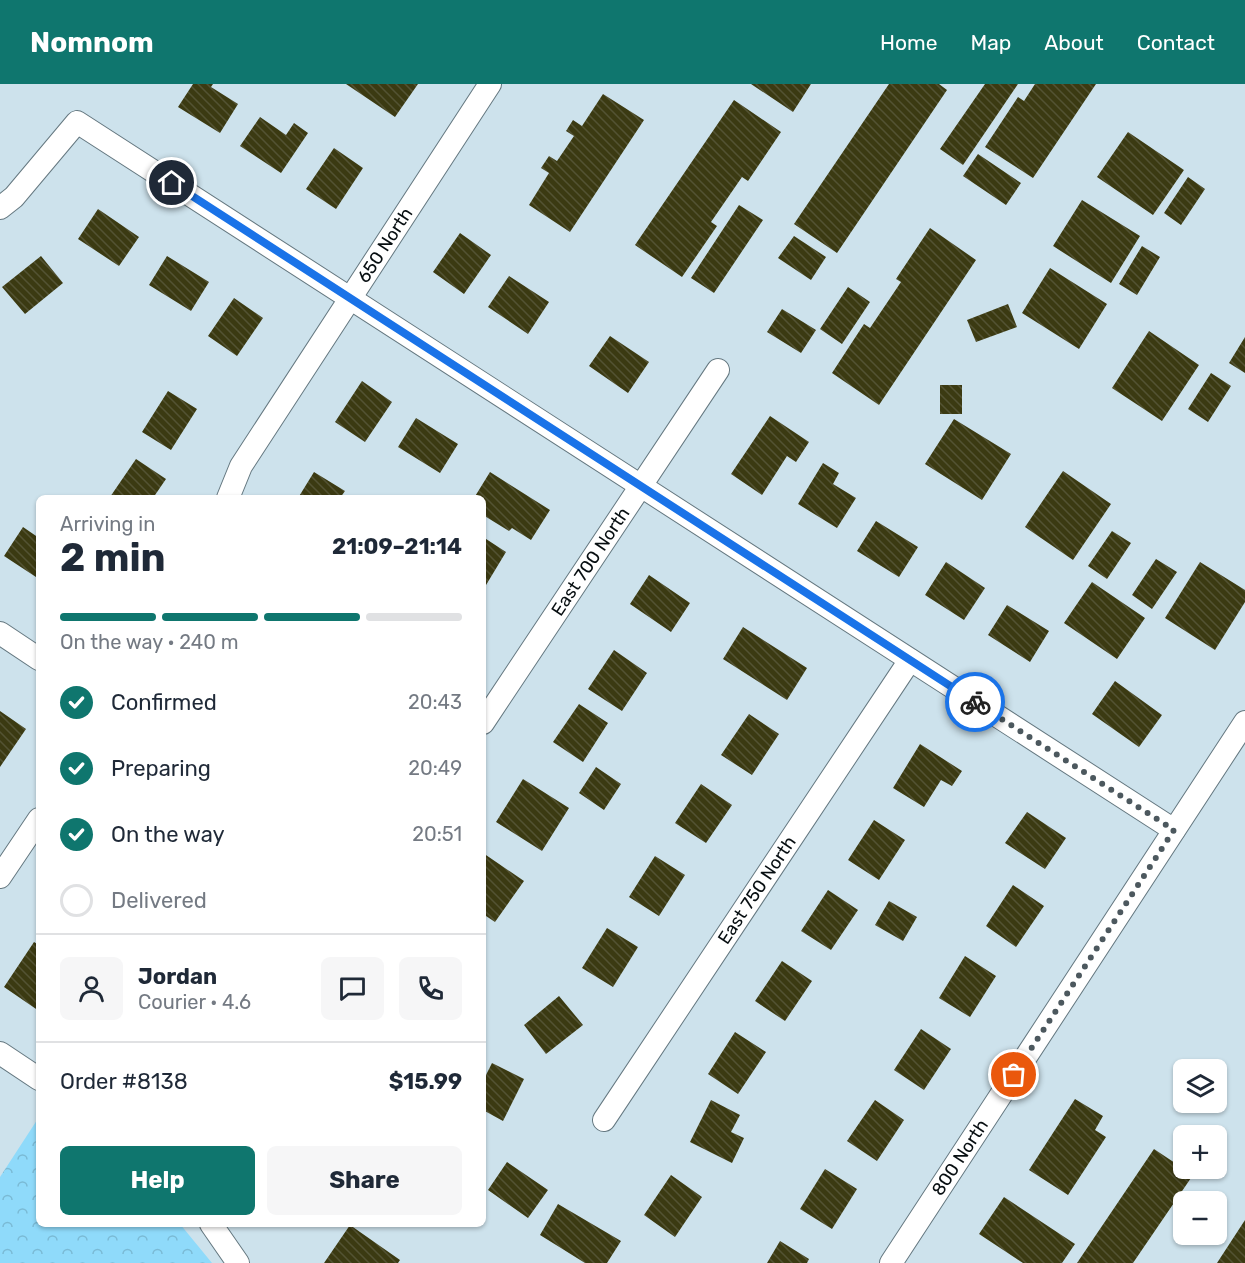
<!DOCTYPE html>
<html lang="en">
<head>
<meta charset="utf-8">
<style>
  :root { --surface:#fff; --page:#f6f6f7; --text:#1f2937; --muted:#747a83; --line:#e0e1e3; --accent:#0f766e }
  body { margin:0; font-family:Rubik,sans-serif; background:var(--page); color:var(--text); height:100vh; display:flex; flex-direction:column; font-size:22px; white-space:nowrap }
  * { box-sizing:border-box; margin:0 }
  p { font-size:20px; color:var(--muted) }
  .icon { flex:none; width:33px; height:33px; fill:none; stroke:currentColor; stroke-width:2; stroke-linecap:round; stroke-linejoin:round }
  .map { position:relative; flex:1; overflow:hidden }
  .sheet { position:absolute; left:36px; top:411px; width:450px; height:732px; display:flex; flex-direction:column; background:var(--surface); border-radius:9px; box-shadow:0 2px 4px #0004 }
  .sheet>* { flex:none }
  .tools { position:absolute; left:1173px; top:975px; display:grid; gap:12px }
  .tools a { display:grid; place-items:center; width:54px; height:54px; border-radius:9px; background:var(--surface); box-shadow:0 2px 4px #0004; font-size:30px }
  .pin { position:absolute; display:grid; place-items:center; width:51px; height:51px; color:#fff; margin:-26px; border:3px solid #fff; border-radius:50%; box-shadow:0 2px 6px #0007 }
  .courier { position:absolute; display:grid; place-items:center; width:60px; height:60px; margin:-30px; border:4px solid #1a73e8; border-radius:50%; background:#fff; color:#222; box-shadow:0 2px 8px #0007 }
  .headline em { font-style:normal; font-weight:700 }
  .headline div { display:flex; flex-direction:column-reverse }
  .headline { display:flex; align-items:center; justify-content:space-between; height:102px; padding:0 24px }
  h1 { font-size:39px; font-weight:700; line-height:45px }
  .bar { display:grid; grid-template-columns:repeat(4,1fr); gap:9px 6px; align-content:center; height:72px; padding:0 24px }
  .bar i { height:8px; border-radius:4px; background:var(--line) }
  .bar .selected { background:var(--accent) }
  .bar p { grid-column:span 4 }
  .line { display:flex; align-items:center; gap:15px; padding:0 24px; border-top:2px solid var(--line) }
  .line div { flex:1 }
  .round { display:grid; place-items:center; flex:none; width:63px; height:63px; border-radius:9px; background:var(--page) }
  ol { padding:0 24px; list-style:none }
  li { display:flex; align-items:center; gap:18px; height:66px }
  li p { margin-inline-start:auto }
  li .icon { padding:6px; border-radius:50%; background:var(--accent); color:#fff; stroke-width:4 }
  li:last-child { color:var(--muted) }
  li i { width:33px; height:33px; border:3px solid var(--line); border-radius:50% }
  .action { display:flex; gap:12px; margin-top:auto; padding:12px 24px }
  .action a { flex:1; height:69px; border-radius:9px; background:var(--accent); color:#fff; font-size:24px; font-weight:700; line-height:69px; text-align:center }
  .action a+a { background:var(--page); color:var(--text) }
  header { display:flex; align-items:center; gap:36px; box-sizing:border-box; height:84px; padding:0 30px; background:var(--accent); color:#fff }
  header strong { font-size:28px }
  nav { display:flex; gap:33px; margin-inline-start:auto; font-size:21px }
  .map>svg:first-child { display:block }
</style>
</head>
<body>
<header>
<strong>Nomnom</strong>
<nav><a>Home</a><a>Map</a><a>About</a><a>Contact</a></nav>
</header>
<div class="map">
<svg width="1245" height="1179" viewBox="0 0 1245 1179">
  <defs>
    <pattern id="park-crowns" width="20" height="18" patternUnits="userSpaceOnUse" patternTransform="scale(1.5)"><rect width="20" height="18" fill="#8fdafa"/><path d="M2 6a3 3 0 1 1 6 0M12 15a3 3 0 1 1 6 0" fill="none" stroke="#7abad5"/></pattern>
    <pattern id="building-back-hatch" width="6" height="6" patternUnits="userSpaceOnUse" patternTransform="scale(1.5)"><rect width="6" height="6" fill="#3b3a12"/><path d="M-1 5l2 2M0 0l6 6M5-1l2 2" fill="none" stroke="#535333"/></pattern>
  </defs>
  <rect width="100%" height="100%" fill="#cde2ec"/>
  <path fill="url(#park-crowns)" d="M39,1033v107h141l32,39h-212v-86z"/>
  <path fill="url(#building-back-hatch)" d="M193,0h20l-2,3 27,17 -18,29 -42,-26z
    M346,0h72l-23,33z
    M751,0h60l-18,28z
    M889,0h50l8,6 -110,163 -43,-29z
    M985,0h33l-55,81 -23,-16z
    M1035,0h61l-63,94 -48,-31 33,-50 6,4z
    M603,10l41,26 -74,112 -41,-27 20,-32 -8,-5 8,-12 8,5 17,-25 -8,-5 7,-11 9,6z
    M734,16l47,32 -33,49 -6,-4 -31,45 6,4 -35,51 -47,-32z
    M260,33l26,18 8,-12 14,10 -27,40 -41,-27z
    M1128,48l56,38 -31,45 -56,-38z
    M334,64l29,20 -27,41 -30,-20z
    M978,70l43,29 -15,22 -43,-29z
    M1188,93l17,12 -24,36 -17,-12z
    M1082,116l58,36 -29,47 -58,-37z
    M739,121l24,15 -49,73 -23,-15z
    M98,125l41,28 -20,29 -41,-27z
    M930,144l46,32 -97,145 -47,-32 32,-49 6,4 31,-46 -5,-3z
    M460,149l31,22 -27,39 -31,-22z
    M794,152l32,21 -15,23 -33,-22z
    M1142,162l18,11 -23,38 -18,-11z
    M41,172l22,27 -38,31 -23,-27z
    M167,172l42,26 -18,29 -42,-26z
    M1050,184l57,36 -28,45 -57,-36z
    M509,192l40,26 -21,32 -40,-27z
    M848,203l22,15 -28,42 -22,-15z
    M234,214l29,20 -26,38 -29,-20z
    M1008,220l9,23 -41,15 -9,-22z
    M782,225l34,21 -15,23 -34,-21z
    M1149,247l50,34 -37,56 -50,-33z
    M610,252l39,26 -21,31 -39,-27z
    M1245,253v36l-16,-10z
    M1211,289l20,13 -23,36 -20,-13z
    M362,297l30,21 -27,40 -30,-20z
    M940,301h22v29h-22z
    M168,307l29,18 -26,41 -29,-18z
    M770,332l39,26 -13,20 -9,-6 -25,39 -31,-21z
    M416,334l42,26 -18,29 -42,-26z
    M954,335l57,35 -29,46 -57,-36z
    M136,375l30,20 -13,19h-41l-2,-1z
    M823,379l16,10 -6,11 23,14 -19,30 -39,-24z
    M1063,387l48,33 -38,56 -48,-33z
    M314,388l31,19 -5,7h-42z
    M490,388l60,38 -19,30 -19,-12 -3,3 -26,-16v-17h-9z
    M876,437l42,26 -19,30 -42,-26z
    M23,443l16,11v41l-35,-23z
    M1112,447l19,12 -24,36 -19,-13z
    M483,453l23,15 -23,38z
    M1156,475l21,13 -25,37 -20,-14z
    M946,478l39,26 -21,32 -39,-25z
    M1200,478l45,28v12l-30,48 -50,-32z
    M649,491l41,28 -19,29 -41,-28z
    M1092,498l53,36 -28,41 -53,-36z
    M1007,521l42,26 -19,31 -42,-27z
    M743,543l64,41 -20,32 -64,-41z
    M614,566l33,23 -25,38 -34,-22z
    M1115,597l47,34 -23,32 -47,-33z
    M579,620l29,19 -25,39 -30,-20z
    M0,627l26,18 -26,38z
    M749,630l30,20 -27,41 -31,-20z
    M920,660l42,27 -10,15 -11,-6 -17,27 -31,-19z
    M596,683l25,17 -17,26 -25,-17z
    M523,695l46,29 -27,43 -46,-29z
    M701,700l31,21 -26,38 -31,-20z
    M1027,728l39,26 -21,31 -40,-26z
    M874,736l31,20 -26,40 -31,-20z
    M483,769l41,28 -29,41 -12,-8z
    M655,772l30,19 -26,41 -30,-19z
    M1013,801l31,21 -28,41 -30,-21z
    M828,806l30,20 -27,40 -30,-19z
    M889,817l28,16 -14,24 -28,-16z
    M607,844l31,19 -25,40 -31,-19z
    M34,858l5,3v66l-35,-24z
    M965,872l31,20 -26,41 -31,-19z
    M782,877l30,20 -27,40 -30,-20z
    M559,912l24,29 -37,29 -22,-29z
    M921,945l30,20 -27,41 -30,-20z
    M735,948l31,20 -28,42 -30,-20z
    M492,979l32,16 -21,42 -20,-11v-29z
    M1075,1015l28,17 -8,14 11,7 -38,58 -39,-25z
    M711,1016l29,15 -9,17 13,6 -12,25 -42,-21z
    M875,1016l29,20 -27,41 -30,-20z
    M1154,1065l39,26 -60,88h-56z
    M507,1078l41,28 -20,28 -40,-28z
    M825,1085l32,20 -25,40 -32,-20z
    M671,1091l31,22 -27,40 -31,-22z
    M1004,1113l71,47 -13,19h-39l-44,-29z
    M558,1120l63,37 -14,22h-22l-45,-28z
    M1245,1136v43h-28z
    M350,1141l50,35 -2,3h-74z
    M780,1157l29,18 -2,4h-40z"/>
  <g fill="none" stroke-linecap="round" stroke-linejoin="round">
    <defs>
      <g id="minor">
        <path d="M0,124l14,-11 63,-75 1097,708"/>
        <path id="s1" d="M228,414l13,-32 249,-382"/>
        <path d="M0,549l39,26"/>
        <path id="s2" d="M483,639l235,-353"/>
        <path d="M0,793l39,-58"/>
        <path d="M0,969l39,26"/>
        <path id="s3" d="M604,1036l306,-460"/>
        <path d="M211,1140l27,39"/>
        <path id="s4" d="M891,1179l354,-541"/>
      </g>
    </defs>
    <use href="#minor" stroke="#657880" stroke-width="24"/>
    <use href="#minor" stroke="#fff" stroke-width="22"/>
  </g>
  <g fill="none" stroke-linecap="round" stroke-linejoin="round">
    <path stroke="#4c585e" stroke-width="6" stroke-dasharray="0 10.8" d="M975,618l199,128 -160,245"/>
    <path stroke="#1a73e8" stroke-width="8" d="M172,99l803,519"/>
  </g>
  <g text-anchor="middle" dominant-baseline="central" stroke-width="6" stroke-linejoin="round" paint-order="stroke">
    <g font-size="18" fill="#070e11" stroke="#fff">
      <text stroke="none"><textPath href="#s1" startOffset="298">650 North</textPath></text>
      <text stroke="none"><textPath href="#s2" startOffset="194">East 700 North</textPath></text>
      <text stroke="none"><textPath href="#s3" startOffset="276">East 750 North</textPath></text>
      <text stroke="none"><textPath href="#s4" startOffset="126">800 North</textPath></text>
    </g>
  </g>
</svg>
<div class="tools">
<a><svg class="icon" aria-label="layers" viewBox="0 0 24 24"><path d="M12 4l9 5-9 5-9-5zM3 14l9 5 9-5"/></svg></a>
<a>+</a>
<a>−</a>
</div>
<div class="pin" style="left:1014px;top:991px;background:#ea580c"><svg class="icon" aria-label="bag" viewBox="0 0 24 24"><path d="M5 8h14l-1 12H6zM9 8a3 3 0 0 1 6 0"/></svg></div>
<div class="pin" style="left:172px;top:99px;background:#1f2937"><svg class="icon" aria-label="home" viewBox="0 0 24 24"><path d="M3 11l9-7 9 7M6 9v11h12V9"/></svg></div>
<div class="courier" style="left:975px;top:618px"><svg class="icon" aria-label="bike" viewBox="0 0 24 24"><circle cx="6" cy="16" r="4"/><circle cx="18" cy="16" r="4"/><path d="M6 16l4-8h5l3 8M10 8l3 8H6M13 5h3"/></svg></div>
<section class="sheet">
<div class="headline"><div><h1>2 min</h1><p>Arriving in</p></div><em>21:09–21:14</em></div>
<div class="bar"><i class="selected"></i><i class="selected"></i><i class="selected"></i><i></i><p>On the way · 240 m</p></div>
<ol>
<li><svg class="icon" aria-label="check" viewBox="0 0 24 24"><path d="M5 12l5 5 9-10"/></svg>Confirmed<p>20:43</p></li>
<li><svg class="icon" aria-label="check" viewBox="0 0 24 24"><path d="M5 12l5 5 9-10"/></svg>Preparing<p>20:49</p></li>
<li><svg class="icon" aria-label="check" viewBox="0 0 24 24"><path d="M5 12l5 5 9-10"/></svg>On the way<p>20:51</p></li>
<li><i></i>Delivered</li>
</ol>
<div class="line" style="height:108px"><a class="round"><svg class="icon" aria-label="person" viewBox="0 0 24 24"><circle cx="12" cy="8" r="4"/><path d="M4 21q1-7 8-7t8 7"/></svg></a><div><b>Jordan</b><p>Courier · 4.6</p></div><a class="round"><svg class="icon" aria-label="chat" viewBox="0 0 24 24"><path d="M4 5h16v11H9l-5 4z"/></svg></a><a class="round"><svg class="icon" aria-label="phone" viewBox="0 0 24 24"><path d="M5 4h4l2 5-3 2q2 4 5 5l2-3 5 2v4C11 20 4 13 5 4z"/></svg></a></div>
<div class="line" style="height:78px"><div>Order #8138</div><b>$15.99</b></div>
<div class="action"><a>Help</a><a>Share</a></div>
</section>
</div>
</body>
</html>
